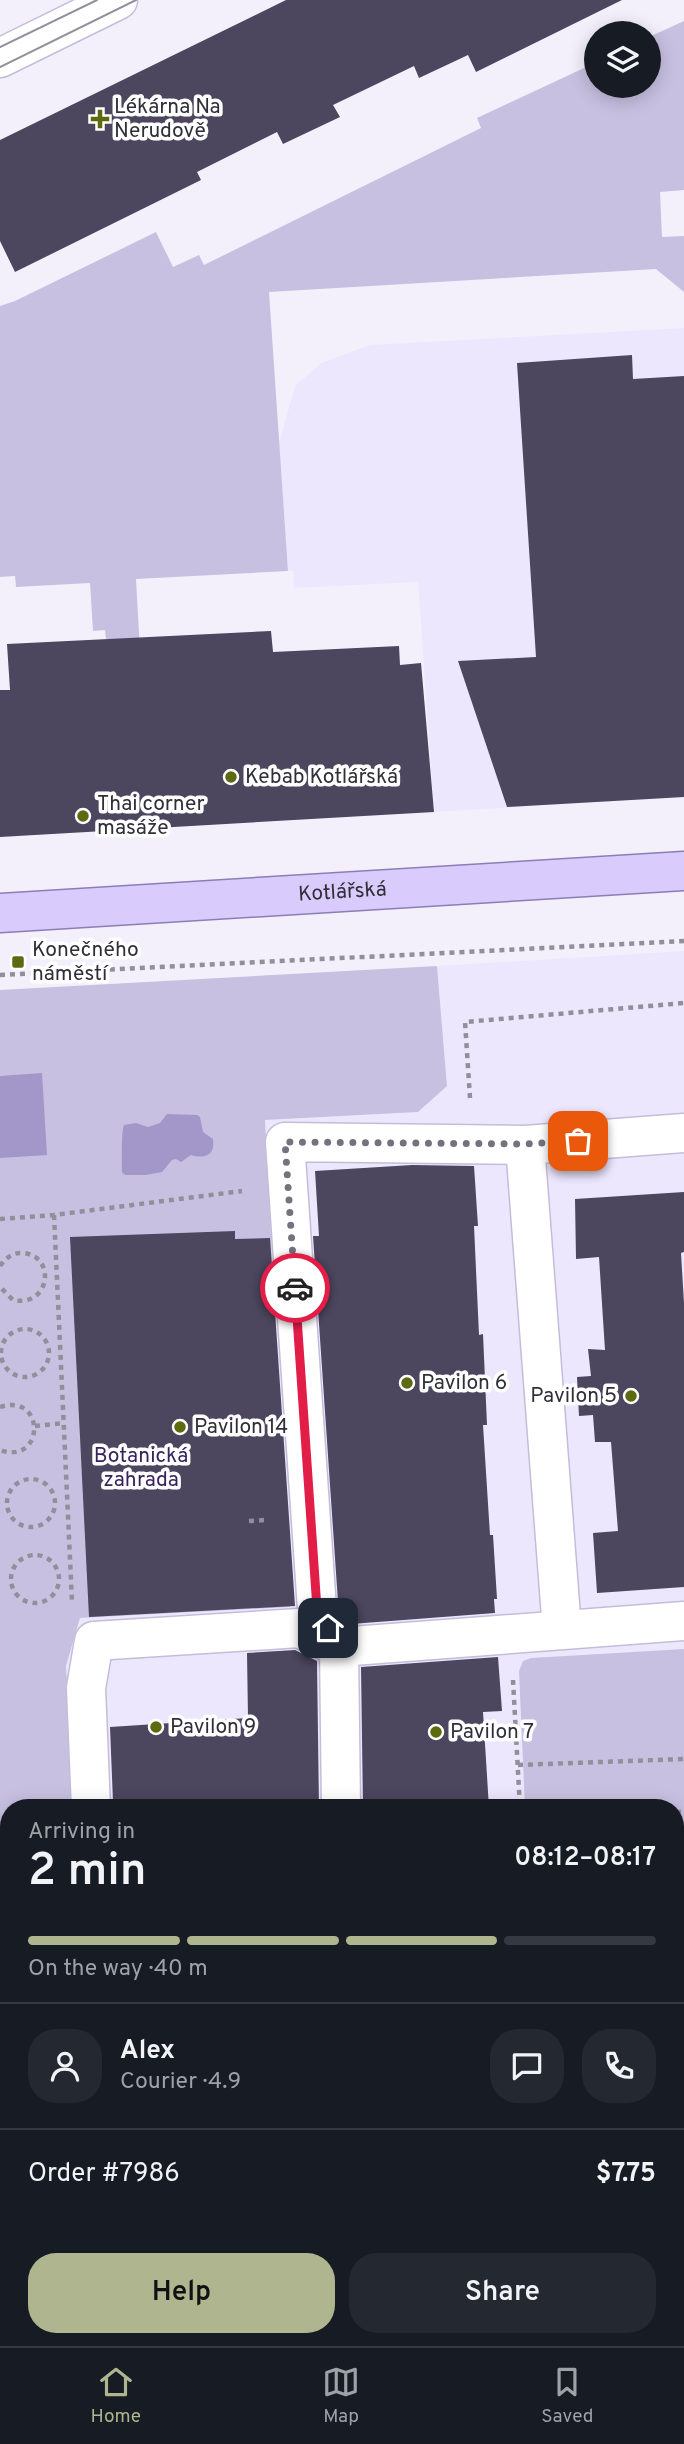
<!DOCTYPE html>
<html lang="en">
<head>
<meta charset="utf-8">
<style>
  :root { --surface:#171b24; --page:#242831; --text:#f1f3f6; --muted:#9ea1a6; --line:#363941; --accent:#afb58e }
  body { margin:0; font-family:Overpass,sans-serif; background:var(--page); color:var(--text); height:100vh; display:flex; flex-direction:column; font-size:26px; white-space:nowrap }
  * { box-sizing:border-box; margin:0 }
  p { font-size:23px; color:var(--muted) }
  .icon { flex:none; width:38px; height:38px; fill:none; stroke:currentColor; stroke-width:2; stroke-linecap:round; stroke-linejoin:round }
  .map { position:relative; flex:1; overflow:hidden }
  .sheet { position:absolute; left:0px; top:1799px; width:684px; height:548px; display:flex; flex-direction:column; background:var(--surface); border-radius:28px 28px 0 0; box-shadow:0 4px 18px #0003 }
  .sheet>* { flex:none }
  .buttons { position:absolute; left:584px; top:21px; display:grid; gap:14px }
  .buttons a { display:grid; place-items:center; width:77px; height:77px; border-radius:50%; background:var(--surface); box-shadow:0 4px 18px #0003; font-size:35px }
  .pin { position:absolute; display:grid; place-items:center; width:60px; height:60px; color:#fff; margin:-30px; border-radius:14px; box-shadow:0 4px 10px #0006 }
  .courier { position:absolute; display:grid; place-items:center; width:70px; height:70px; margin:-35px; border:5px solid #e11d48; border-radius:50%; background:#fff; color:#222; box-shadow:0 2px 9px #0007 }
  .summary em { font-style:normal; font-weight:600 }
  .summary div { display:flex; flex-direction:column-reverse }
  .summary { display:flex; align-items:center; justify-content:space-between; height:119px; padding:0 28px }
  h1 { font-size:46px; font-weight:600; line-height:52px }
  .bar { display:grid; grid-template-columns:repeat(4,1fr); gap:10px 7px; align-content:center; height:84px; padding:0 28px }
  .bar i { height:9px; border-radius:5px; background:var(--line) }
  .bar .current { background:var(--accent) }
  .bar p { grid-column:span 4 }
  .line { display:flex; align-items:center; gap:18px; padding:0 28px; border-top:2px solid var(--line) }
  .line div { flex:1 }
  .round { display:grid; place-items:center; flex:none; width:74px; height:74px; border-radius:28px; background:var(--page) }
  .button { display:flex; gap:14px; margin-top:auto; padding:14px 28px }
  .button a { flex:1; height:80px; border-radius:28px; background:var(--accent); color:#111; font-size:28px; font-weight:600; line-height:80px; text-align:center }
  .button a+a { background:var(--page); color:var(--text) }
  .menu { display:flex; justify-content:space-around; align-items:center; height:98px; border-top:2px solid var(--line); background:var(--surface); font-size:19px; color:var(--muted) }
  .menu a { display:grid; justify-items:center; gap:4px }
  .menu .current { color:var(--accent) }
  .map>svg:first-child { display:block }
</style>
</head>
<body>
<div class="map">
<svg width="684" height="2346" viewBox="0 0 684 2346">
  <rect width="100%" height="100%" fill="#f3f0fc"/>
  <path fill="#ede7fe" d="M684,328v469l-250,15 -16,-230 -124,6 -1,-17h-5l-9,-128 16,-57 26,-23 49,-18z
    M684,951v1395h-513l-1,-8h506v-530h-600l-10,-142 14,-48 210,-11 -25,-487 152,-8 30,-26 -10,-120z"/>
  <path fill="#c8c0e1" d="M684,21v169l-24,2 2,45 22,-1v56l-28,-23 -387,23 19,279 -152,8 5,90h-24l-3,-30h-8l-1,-9 -12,1 -3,-48 -74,4 -1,-11 -15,1v-271l15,-5 141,-69 17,35 26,-12 5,10 277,-137 -4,-10 120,-56v24h52v-49z
    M437,966l10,120 -29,26 -153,8 25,487 -210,11 -14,48 10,142h-67v530h161l1,8h-171v-1356z
    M684,1649v237h-8v-78h-151l-6,-137 4,-10 8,-3z"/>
  <path fill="#a396c8" d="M42,1073l5,82 -47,3v-82z
    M167,1114l30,1 3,2 3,15 10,7c2,17 -8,20 -22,16l-10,7 -5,-3 -4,1 -10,12 -16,3h-21l-3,-3c0,-11 -1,-39 2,-47l12,-2 12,4 12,-4z"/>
  <path fill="#4c465e" d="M286,0h336l-146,72 -8,-17 -49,23 -5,-12 -81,39 7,12 -57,27 -6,-12 -80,40 4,8 -186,92 -15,-31v-101z
    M632,355l1,24 51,-3v421l-177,10 -49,-146 78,-4 -19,-294z
    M271,631l2,21 126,-6 1,19 21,-2 13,149 -434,25v-147h10l-3,-46z
    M412,1165l62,1 4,60h-4l5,109 4,-1 4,91h-4l7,110h3l4,64h-3l1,14 -144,11 -13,-22 -25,-366h6l-4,-65z
    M684,1192v60l-3,1 3,50v284l-87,6 -4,-60 25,-2 -7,-89h-16l-2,-27 -14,1 -2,-39 14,-1 -3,-27 17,1 -6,-93 -23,2 -1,-60z
    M235,1231v8l35,-1 25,368 -206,11 -19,-380z
    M295,1650l22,11 2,147h-181v-8l-25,2 -3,-75 138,-9 -1,-65z
    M498,1657l4,54 -19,1 6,96h-126l-2,-141z"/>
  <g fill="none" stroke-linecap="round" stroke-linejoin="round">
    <defs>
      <path id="minor" d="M0,58l118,-58
        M562,1630l-37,-485 159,-12
        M91,1808l-5,-120 8,-47 205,-13 40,19 -22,-38 -32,-467 240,3
        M341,1808l-2,-161 345,-26
        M676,1907l8,-1
        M355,2338v8
        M604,2338l1,8"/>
      <g id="major">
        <path id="s1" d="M0,913l684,-42"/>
      </g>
    </defs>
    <use href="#minor" stroke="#c4bdda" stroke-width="41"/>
    <use href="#major" stroke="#8d7db6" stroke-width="41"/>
    <path stroke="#928f9b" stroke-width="4.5" stroke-dasharray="5 5" stroke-linecap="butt" d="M0,975l684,-34
      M470,1098l-5,-76 219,-19
      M54,1215l18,387
      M0,1219l54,-4 188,-24
      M0,1266c6,-8 13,-14 23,-13 34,3 27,55 -10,47l-13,-13
      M1 1353a24 24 0 1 1 48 0a24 24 0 1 1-48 0Z
      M0,1407c46,-15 45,59 0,43
      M35,1426l29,-3
      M7 1503a24 24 0 1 1 48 0a24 24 0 1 1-48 0Z
      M249,1521l17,-1
      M11 1579a24 24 0 1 1 48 0a24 24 0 1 1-48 0Z
      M513,1680l7,128
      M518,1765l166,-6
      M676,1812h8"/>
    <use href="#minor" stroke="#fff" stroke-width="38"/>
    <use href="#major" stroke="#d9cbfb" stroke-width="38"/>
    <path stroke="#93909c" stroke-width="2" d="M0,47l97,-47
      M0,67l136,-67"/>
  </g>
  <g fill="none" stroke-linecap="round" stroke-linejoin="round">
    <path stroke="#74727d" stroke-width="7" stroke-dasharray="0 12.6" d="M295,1288l-10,-146 240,2 53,-3"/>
    <path stroke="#e11d48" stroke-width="9" d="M295,1288l22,321 11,19"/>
  </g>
  <g fill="#5f690f" stroke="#fff" stroke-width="2.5">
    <path d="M96.5 108.5h7v7h7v7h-7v7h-7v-7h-7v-7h7z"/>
    <circle cx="231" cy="777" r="7"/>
    <circle cx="83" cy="816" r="7"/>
    <rect x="11" y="955" width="14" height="14" rx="3.5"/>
    <circle cx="407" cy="1383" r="7"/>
    <circle cx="631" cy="1396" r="7"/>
    <circle cx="180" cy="1427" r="7"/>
    <circle cx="156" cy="1727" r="7"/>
    <circle cx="436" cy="1732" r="7"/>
  </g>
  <g text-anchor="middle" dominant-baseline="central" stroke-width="7" stroke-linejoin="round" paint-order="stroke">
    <g font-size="21" fill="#302e39" stroke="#fff" text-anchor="start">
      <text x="114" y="107">Lékárna Na<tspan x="114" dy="24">Nerudově</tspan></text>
      <text x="245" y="777">Kebab Kotlářská</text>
      <text x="97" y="804">Thai corner<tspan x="97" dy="24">masáže</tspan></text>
      <text x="32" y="950">Konečného<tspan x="32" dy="24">náměstí</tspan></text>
      <text x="421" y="1383">Pavilon 6</text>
      <text x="617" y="1396" text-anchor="end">Pavilon 5</text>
      <text x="194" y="1427">Pavilon 14</text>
      <text x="170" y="1727">Pavilon 9</text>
      <text x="450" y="1732">Pavilon 7</text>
    </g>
    <g font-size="21" fill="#302e39" stroke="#fff">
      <text stroke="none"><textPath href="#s1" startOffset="343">Kotlářská</textPath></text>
    </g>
    <g font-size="21" fill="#38235f" stroke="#fff">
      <text x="141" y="1456">Botanická<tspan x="141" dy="24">zahrada</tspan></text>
    </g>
  </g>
</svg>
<div class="buttons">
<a><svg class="icon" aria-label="layers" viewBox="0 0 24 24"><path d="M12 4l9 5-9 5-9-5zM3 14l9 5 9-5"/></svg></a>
</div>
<div class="pin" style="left:578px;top:1141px;background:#ea580c"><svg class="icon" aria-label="bag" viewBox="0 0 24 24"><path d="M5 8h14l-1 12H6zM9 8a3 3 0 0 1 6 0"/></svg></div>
<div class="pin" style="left:328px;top:1628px;background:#1f2937"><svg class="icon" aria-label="home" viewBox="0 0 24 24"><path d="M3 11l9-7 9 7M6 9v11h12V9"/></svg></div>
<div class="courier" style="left:295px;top:1288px"><svg class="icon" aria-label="car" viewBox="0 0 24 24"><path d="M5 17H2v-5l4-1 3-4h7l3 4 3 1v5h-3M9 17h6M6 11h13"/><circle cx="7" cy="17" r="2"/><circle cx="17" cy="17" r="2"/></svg></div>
<section class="sheet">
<div class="summary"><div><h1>2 min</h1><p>Arriving in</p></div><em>08:12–08:17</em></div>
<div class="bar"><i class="current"></i><i class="current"></i><i class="current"></i><i></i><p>On the way · 40 m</p></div>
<div class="line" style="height:126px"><a class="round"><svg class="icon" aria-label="person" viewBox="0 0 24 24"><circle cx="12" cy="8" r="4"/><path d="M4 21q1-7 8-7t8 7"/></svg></a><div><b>Alex</b><p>Courier · 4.9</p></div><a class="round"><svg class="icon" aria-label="chat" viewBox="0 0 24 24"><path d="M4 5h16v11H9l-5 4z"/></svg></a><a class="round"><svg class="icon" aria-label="phone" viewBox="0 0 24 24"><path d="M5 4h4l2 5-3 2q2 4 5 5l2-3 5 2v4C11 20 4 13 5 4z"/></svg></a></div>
<div class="line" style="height:91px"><div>Order #7986</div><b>$7.75</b></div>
<div class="button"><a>Help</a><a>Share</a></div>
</section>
</div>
<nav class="menu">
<a class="current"><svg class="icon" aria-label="home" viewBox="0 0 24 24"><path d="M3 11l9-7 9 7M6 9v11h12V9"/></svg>Home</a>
<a><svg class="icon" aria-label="map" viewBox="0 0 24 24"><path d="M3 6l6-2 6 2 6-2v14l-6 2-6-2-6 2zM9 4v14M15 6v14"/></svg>Map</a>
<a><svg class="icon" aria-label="saved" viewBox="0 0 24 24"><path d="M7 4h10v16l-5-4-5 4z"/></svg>Saved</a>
</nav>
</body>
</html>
